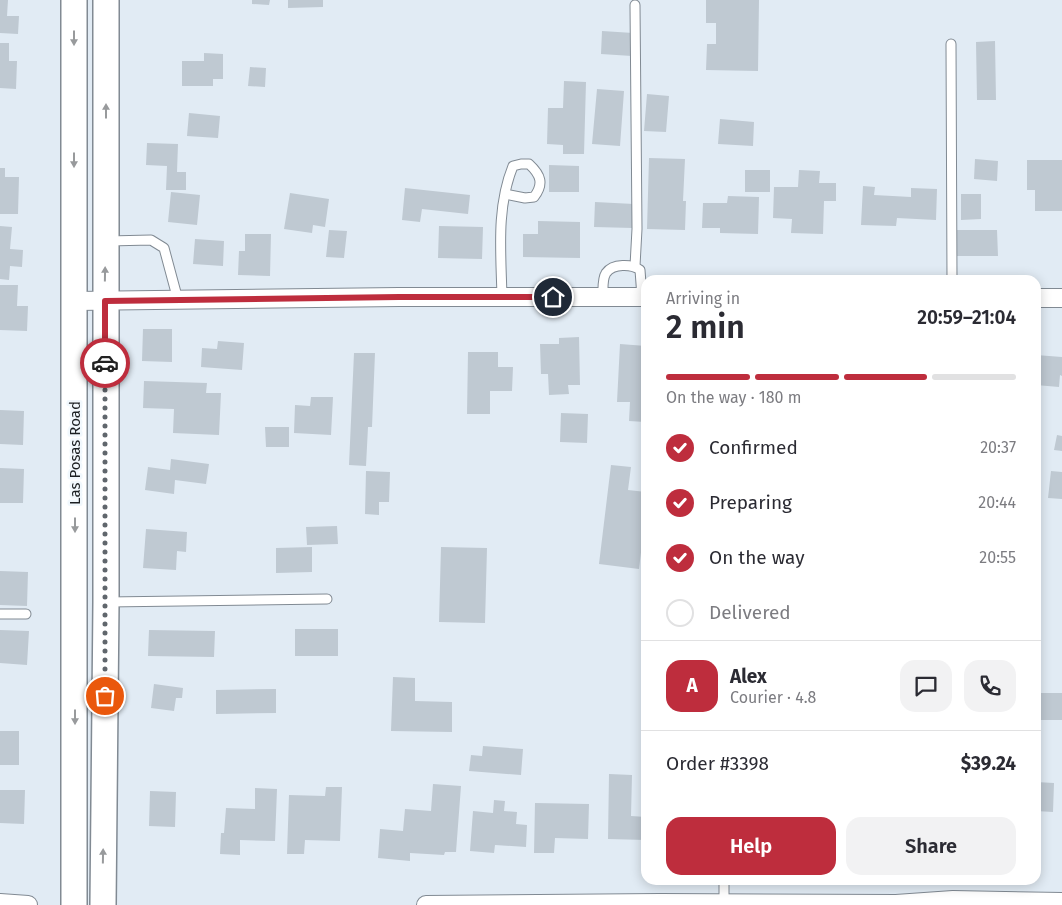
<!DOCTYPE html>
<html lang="en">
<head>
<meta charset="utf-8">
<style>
  :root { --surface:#fff; --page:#f2f2f3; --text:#2b2b33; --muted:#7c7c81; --line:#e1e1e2; --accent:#be2d3d }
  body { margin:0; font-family:"Fira Sans",sans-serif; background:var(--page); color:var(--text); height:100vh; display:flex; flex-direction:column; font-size:19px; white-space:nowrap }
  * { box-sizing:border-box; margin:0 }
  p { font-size:16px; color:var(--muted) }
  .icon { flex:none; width:28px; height:28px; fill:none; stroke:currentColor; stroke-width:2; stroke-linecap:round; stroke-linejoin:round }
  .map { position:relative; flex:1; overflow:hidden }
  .side { position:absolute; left:641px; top:275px; width:400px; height:610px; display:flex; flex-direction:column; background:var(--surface); border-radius:15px; box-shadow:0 2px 12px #0003 }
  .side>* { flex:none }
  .pin { position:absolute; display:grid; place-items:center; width:42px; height:42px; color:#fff; margin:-21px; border:2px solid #fff; border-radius:50%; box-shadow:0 1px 5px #0007 }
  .courier { position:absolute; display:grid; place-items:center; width:50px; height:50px; margin:-25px; border:4px solid #be2d3d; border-radius:50%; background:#fff; color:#222; box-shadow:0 1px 6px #0007 }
  .headline em { font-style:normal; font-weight:600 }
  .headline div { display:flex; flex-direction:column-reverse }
  .headline { display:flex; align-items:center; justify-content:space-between; height:85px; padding:0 25px }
  h1 { font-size:32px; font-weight:600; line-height:38px }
  .bar { display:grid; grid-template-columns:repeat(4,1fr); gap:8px 5px; align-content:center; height:60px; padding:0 25px }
  .bar i { height:6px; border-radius:4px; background:var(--line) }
  .bar .current { background:var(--accent) }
  .bar p { grid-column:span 4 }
  .line { display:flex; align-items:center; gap:12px; padding:0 25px; border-top:1px solid var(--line) }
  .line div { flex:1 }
  .round { display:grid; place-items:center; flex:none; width:52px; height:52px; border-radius:15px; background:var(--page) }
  ol { padding:0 25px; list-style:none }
  li { display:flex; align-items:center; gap:15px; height:55px }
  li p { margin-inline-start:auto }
  li .icon { padding:5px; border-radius:50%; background:var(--accent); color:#fff; stroke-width:4 }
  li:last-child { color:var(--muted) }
  li i { width:28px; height:28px; border:2px solid var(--line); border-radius:50% }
  .cta { display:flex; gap:10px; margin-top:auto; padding:10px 25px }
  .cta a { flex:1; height:58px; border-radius:15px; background:var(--accent); color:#fff; font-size:20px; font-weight:600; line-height:58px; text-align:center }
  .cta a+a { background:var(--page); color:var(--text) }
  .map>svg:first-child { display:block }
</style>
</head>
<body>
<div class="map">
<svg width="1062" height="905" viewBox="0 0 1062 905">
  <rect width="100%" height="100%" fill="#e1ebf4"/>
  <path fill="#bfc9d2" d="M0,0h8l-1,16h12l-1,18 -18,-1z
    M252,0h18l-1,5 -17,-1z
    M288,0h35v7l-35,1z
    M706,0h53l-1,71 -52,-1 1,-26h9v-21h-10z
    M602,31l31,2 -1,23 -31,-2z
    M995,41l1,59h-19l-1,-58z
    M0,43h9v18h8l-1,28 -16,-1z
    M204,53l19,1v25h-10v7h-31v-25h22z
    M250,67l16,1 -1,19 -17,-1z
    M564,81l22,1 -2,72h-21v-9l-16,-1 1,-36h15z
    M597,89l27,2 -4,55 -28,-2z
    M647,94l22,2 -3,36 -22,-1z
    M189,113l31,3 -2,22 -31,-2z
    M720,119l34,3 -1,24 -35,-2z
    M147,143l31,1 -1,28h9v18h-20l1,-24 -21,-1z
    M649,158l36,1 -2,42h3l-1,29 -38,-1z
    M975,159l23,2 -1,20 -23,-2z
    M1027,160h35v51h-27v-21h-8z
    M549,165l30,1v26h-30z
    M0,168h5v9h14l-1,37h-18z
    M745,170h25v22h-25z
    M799,170l21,1 -1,12h17v18h-12l-1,33 -32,-1 1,-14 -19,-1 1,-31h24z
    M863,186l12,1 -1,8 37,2v-9l26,1 -1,31 -39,-2 -1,8 -35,-1z
    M405,188l65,7 -2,19 -46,-5 -2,13 -18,-2z
    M171,192l29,3 -3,30 -29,-3z
    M290,193l39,6 -4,28 -12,-2 -1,8 -28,-4z
    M961,194h20v25l-20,1z
    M728,196l31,1 -1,37 -38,-1v-5h-18l1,-25h24z
    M595,202l39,2 -1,24 -39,-1z
    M538,221l42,1v36l-57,-1v-23h15z
    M0,226l12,1 -2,22 13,1 -1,17 -12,-1 -1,14 -9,-1z
    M439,226l44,1 -1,32 -44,-1z
    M329,230l18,1 -3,27 -18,-1z
    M957,230h40l1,26h-41z
    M245,234h26l-1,42 -32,-1 1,-24h6z
    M195,239l29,2 -1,25 -30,-2z
    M0,285h18l-1,21h11l-1,25 -27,-1z
    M143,329h29v33l-30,-1z
    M579,337l1,48h-12l1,9 -20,1 -1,-21h-7l-1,-30h19v-6z
    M218,341l26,2 -2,27 -41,-3 1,-19 15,1z
    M620,344l26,2 -1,76 -16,-1 1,-19h-13z
    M468,352h30v15h15l-1,24h-22v23h-23z
    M354,353h21l-3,74h-4l-2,39 -17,-1z
    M1036,355l26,2v19l-2,-1 -1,12 -23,-2z
    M144,381l63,2 -1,10h15l-2,42 -46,-2 1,-24 -31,-1z
    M311,397h22l-2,38 -37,-2 1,-28 15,1z
    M0,410l24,1 -1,34 -23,-1z
    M561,413l27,1 -1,29 -27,-1z
    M265,427h24v20h-23z
    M1057,435l5,1v15l-8,-1z
    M171,459l38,5 -3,20 -31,-4 -1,14 -29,-4 3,-23 22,3z
    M611,465l20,2 -3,23 18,2v19l-7,58 -40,-5z
    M0,468l24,1 -1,34h-23z
    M366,471l24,1 -1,30h-10v13l-14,-1z
    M1051,471l11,1v27l-14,-1z
    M337,526l1,18 -31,1 -1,-18z
    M146,529l41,3 -1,20 -9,-1 -1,19 -33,-2z
    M312,547v25l-36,1v-25z
    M441,547l46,1 -2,75 -46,-1z
    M0,571l28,1 -1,34 -27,-1z
    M295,629h43v27h-43z
    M0,630l29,1 -2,34 -27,-2z
    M149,630l66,1 -1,26 -66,-1z
    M393,677l22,1v23l37,1v30l-61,-1z
    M154,684l29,4 -1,10h-6l-2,13 -23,-3z
    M276,689v24l-60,1v-24z
    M1036,693h26v27h-26z
    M0,731h19v34h-19z
    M483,746l40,3 -2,26 -52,-4 2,-16 11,1z
    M609,774l23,1 -1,41 15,1v23l-38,-1z
    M1036,782l18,1 -1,29 -17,-1z
    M433,784l28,2 -5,66h-11l-1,3 -34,-2v8l-32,-3 2,-29 23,2 2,-22 26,2z
    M326,787h16l-2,54 -35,-1 -1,14h-17l2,-59 36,1z
    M255,788l22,1 -2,52 -35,-1v15l-20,-1 1,-21h3l2,-25 29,1z
    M0,790h25l-1,34 -24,-1z
    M150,791l26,1 -1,35 -26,-1z
    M494,800l11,1 -1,10 13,1 -1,12 11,1 -1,22 -31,-2 -1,8 -24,-2 3,-40 20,2z
    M535,803l54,1 -1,35 -33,-1 -1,15h-20z"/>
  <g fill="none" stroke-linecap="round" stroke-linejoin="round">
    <defs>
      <path id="lane" d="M635,5l2,224 -2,37
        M951,44l1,236
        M108,241l43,-1 13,8 14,52
        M502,297c-1,-44 -6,-89 11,-131l8,-2h8c12,11 15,20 5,33l-9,1 -20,-4
        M603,297c0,-7 -1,-18 3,-24 7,-10 26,-9 34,-3l2,27
        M107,602l220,-3
        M0,614h26
        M724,880v23"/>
      <path id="street" d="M1036,298h26
        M75,301l324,-4h247
        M0,903l28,2
        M426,905l234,-2 236,1 57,-4 109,2"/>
      <path id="secondary" d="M74,905v-905
        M103,905l3,-303v-602"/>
    </defs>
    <use href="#lane" stroke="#818a93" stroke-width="11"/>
    <use href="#street" stroke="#818a93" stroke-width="20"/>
    <use href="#secondary" stroke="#818a93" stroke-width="28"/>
    <use href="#lane" stroke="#fff" stroke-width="9"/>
    <use href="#street" stroke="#fff" stroke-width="18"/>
    <use href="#secondary" stroke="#fff" stroke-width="25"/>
  </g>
  <defs><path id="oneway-solid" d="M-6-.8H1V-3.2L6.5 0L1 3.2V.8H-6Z" transform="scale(1.25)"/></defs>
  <g fill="#989a9c">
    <use href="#oneway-solid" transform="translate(74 38) rotate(90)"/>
    <use href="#oneway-solid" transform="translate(106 111) rotate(-90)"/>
    <use href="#oneway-solid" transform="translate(74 160) rotate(90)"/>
    <use href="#oneway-solid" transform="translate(105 274) rotate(-89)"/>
    <use href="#oneway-solid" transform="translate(75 525) rotate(90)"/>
    <use href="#oneway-solid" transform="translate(75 717) rotate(90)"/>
    <use href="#oneway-solid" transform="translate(103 856) rotate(-89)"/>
  </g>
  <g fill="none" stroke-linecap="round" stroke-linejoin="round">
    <path stroke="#60666c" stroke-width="5" stroke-dasharray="0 9" d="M105,696v-333"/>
    <path stroke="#be2d3d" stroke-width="6" d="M105,363v-62l294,-4h154"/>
  </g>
  <g text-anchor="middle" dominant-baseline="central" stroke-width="5" stroke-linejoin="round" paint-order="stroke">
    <g font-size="15" fill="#1b1f22" stroke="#f1f8fd">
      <text transform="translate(75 453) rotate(-90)">Las Posas Road</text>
    </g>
  </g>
</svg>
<div class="pin" style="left:105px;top:696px;background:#ea580c"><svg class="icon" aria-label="bag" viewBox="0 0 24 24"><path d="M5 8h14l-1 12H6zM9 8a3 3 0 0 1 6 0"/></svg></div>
<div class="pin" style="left:553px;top:297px;background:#1f2937"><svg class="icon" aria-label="home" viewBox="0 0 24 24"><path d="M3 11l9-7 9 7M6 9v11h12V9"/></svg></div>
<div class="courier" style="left:105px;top:363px"><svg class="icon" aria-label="car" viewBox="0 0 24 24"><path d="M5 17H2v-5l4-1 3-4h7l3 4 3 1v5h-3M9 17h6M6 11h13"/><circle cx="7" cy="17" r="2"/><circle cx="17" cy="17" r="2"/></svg></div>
<section class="side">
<div class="headline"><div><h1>2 min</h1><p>Arriving in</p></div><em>20:59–21:04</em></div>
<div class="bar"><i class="current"></i><i class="current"></i><i class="current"></i><i></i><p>On the way · 180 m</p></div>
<ol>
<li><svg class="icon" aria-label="check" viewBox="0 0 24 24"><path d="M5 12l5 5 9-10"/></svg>Confirmed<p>20:37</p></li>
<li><svg class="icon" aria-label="check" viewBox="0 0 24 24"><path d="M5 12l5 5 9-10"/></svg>Preparing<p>20:44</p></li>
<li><svg class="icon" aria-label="check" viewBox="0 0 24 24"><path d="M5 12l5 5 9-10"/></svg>On the way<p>20:55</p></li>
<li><i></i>Delivered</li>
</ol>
<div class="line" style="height:90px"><b class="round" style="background:var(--accent);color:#fff">A</b><div><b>Alex</b><p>Courier · 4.8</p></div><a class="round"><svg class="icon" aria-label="chat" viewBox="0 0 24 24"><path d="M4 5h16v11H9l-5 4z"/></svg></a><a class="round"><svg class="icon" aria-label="phone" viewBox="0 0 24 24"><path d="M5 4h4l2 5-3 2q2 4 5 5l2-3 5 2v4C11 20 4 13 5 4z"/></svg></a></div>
<div class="line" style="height:65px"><div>Order #3398</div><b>$39.24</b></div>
<div class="cta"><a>Help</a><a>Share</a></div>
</section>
</div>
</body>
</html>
